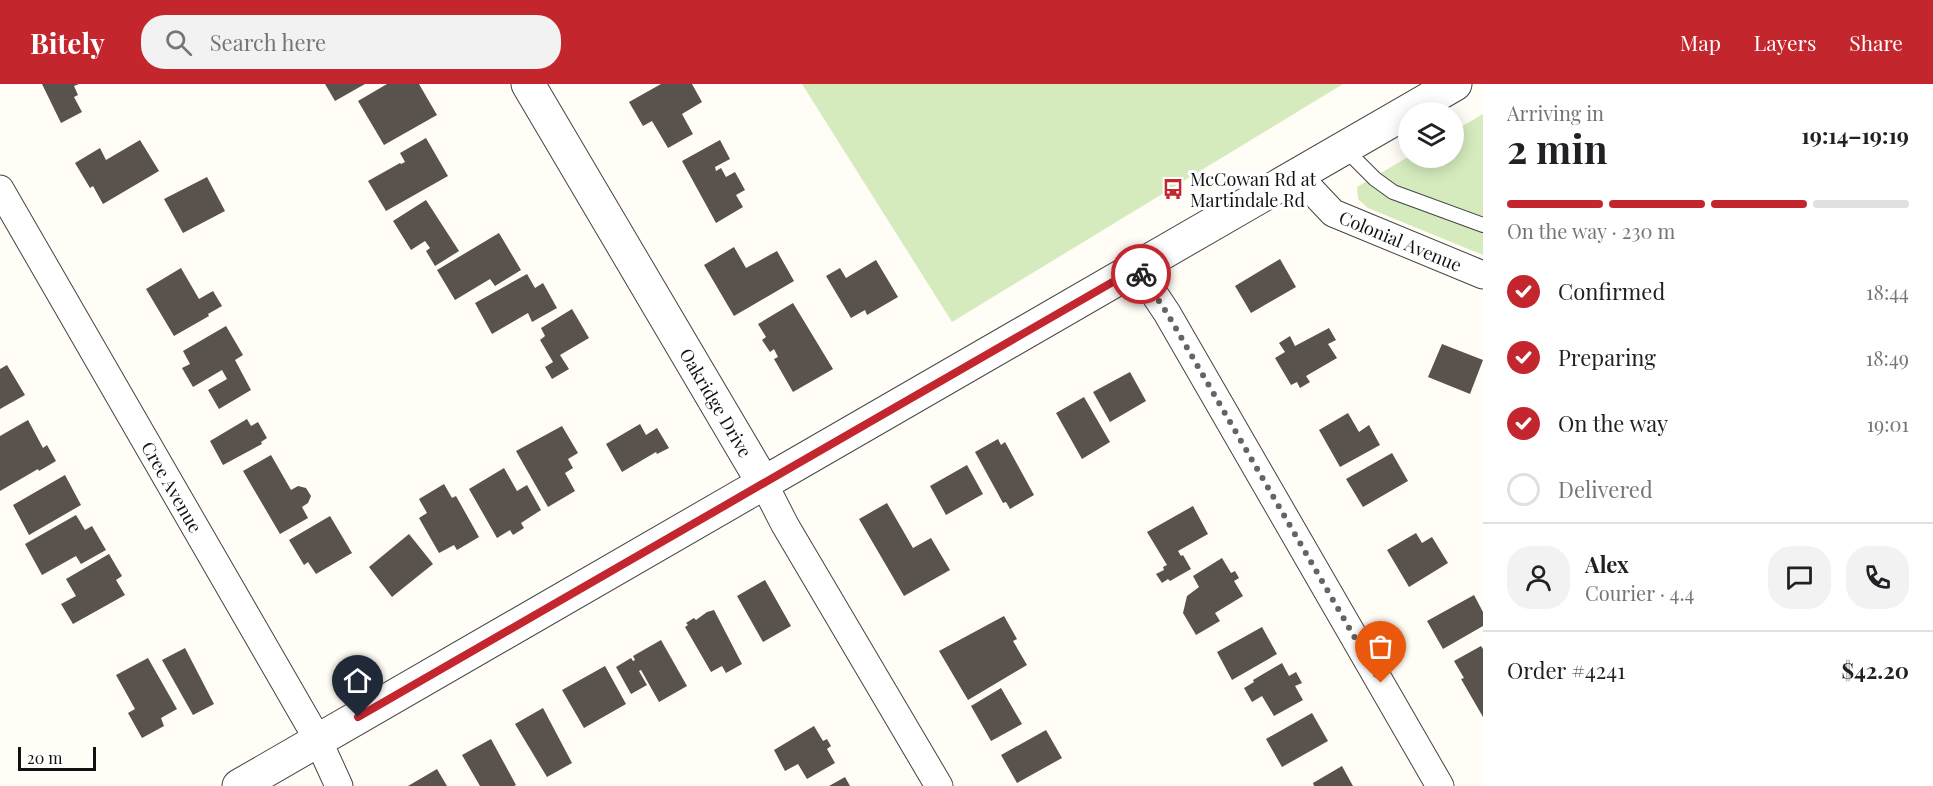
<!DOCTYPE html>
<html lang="en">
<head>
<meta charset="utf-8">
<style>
  :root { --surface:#fff; --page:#f2f2f2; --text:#202124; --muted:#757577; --line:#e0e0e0; --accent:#c4262e }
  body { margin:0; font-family:"Playfair Display",serif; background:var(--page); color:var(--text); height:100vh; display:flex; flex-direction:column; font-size:22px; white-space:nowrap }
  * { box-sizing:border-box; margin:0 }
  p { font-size:20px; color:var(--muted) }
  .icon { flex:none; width:33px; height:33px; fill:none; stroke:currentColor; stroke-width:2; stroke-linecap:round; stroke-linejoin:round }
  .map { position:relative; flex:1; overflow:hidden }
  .drawer { display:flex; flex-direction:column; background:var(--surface); width:450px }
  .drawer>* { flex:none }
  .fabs { position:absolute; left:1398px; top:18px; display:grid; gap:12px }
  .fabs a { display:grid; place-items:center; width:66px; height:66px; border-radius:50%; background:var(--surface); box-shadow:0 3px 15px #0003; font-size:30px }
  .scale { position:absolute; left:18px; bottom:15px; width:78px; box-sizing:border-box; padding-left:6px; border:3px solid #111; border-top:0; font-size:16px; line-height:21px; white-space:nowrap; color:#111; -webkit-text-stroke:4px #fff; paint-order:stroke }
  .pin { position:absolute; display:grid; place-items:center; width:51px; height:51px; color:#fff; margin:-62px -26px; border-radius:50% 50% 50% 0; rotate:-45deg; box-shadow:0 0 6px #0007 }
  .pin .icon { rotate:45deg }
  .courier { position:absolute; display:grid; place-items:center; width:60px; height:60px; margin:-30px; border:4px solid #c4262e; border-radius:50%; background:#fff; color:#222; box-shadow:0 2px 8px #0007 }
  .head em { font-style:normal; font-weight:700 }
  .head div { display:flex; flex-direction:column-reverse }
  .head { display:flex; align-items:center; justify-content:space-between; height:102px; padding:0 24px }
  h1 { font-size:39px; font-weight:700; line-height:45px }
  .bar { display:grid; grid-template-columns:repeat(4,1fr); gap:9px 6px; align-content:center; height:72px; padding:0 24px }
  .bar i { height:8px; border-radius:4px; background:var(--line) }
  .bar .on { background:var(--accent) }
  .bar p { grid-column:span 4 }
  .line { display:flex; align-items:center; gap:15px; padding:0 24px; border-top:2px solid var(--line) }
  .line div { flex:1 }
  .round { display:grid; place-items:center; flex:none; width:63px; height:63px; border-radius:24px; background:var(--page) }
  ol { padding:0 24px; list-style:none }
  li { display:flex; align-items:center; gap:18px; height:66px }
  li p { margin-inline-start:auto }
  li .icon { padding:6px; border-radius:50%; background:var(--accent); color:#fff; stroke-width:4 }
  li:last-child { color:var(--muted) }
  li i { width:33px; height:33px; border:3px solid var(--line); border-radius:50% }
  header { display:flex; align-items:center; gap:36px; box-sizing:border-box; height:84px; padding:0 30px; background:var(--accent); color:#fff }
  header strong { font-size:28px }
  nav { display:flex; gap:33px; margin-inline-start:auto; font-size:21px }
  .search { width:420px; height:54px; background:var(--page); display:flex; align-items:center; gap:15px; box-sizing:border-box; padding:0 21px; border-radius:24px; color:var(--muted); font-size:22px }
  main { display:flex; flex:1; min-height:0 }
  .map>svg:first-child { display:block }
</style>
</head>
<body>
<header>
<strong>Bitely</strong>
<div class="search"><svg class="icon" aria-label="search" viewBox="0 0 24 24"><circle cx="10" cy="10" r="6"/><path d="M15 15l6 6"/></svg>Search here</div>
<nav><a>Map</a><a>Layers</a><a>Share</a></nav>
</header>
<main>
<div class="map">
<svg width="1483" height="702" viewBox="0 0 1483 702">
  <rect width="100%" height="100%" fill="#fffdf5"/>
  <path fill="#d5ebbd" d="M802,0h541l-391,238z
    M1483,30v141l-115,-47 -10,-9 -1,-12 51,-30 46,1v-27z"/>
  <path fill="#5a524d" d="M42,0h37l-5,2 4,9 -4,2 8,15 -21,11z
    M325,0h40l-30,17z
    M387,0h32l18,31 -53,30 -26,-44z
    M661,0h31l10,18 -20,12 11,20 -25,14 -16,-27 -9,5 -14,-24z
    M426,54l22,38 -62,35 -18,-30 32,-18 1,1 4,-2 -5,-9z
    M140,56l19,31 -56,33 -10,-18 -3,2 -15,-25 25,-15 6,12z
    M720,56l10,19 -15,8 1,4 5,-3 5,9 9,-5 10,18 -9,5 7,12 -27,16 -34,-62z
    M207,93l18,34 -42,22 -19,-34z
    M426,116l33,51 -24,15 -9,-15 4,-3 -5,-7 -14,9 -18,-29z
    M499,149l22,37 -26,16 -5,-7 -35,21 -18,-30z
    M734,163l12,21 31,-17 17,30 -60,35 -30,-51z
    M1280,175l16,28 -45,26 -16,-27z
    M876,176l22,37 -31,18 -2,-5 -14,8 -25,-42 14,-8 6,10z
    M181,184l18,31 14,-8 9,15 -14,8 1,2 -35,20 -28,-47z
    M527,190l8,14 8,-5 14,25 -25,14 -4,-9 -36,21 -17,-31z
    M793,219l40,66 -40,23 -19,-33 4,-2 -4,-8 -4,3 -8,-12 4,-3 -8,-13z
    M572,225l17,29 -29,17 9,14 -17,10 -7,-12 8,-5 -13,-22 5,-4 -4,-8z
    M226,242l17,29 -8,5 16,30 -32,19 -11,-19 19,-11 -5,-9 -29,17 -11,-19 8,-4 -7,-13z
    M1329,244l7,12 -8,4 9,14 -31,18 4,6 -10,6 -3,-6 -6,3 -16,-27 10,-6 -6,-9 11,-7 5,10z
    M1442,260l41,16 -13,34 -42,-17z
    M7,281l18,30 -25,14v-40z
    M1130,288l16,29 -36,21 -17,-30z
    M1084,313l26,45 -28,17 -26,-46z
    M1348,329l11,19 10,-7 11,20 -40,22 -21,-37z
    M247,335l4,7 7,-4 9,16 -6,4 1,2 -39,21 -13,-24z
    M28,336l15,28 4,-3 9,16 -17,10 -1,-2 -38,22v-55z
    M640,340l6,11 11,-7 12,20 -12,6 -1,-2 -34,20 -16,-28z
    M562,342l16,27 -10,6 5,9 -8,5 10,18 -27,16 -32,-56z
    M998,355l3,6 4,-3 29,53 -24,14 -4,-7 -3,1 -28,-51z
    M1392,369l16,28 -45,26 -17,-28z
    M271,371l20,35 7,-4 8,2 5,8 -3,7 -6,4 6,11 -28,16 -37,-63z
    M967,381l16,29 -37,21 -16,-29z
    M504,384l13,23 10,-6 14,25 -20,13 3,5 -11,7 -3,-5 -13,8 -28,-49z
    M65,391l16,30 -52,30 -16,-30z
    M444,400l8,14 4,-2 23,41 -22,13 -3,-5 -15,8 -20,-35 8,-5 -8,-14z
    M887,419l26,45 18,-10 19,32 -46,26 -45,-77z
    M1193,422l15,28 -30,17 3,5 2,-1 8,14 -21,12 -2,-2 -6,4 -6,-9 8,-4 -1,-3 4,-2 -20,-33z
    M76,431l9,15 7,-4 14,24 -25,14 -5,-8 -34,19 -17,-31z
    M330,432l22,37 -36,21 -8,-12 -4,3 -15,-25z
    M1416,449l6,10 10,-6 16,26 -39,24 -22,-37z
    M409,450l24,30 -41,33 -23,-30z
    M109,470l13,22 -6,4 9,15 -52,29 -12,-20 15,-8 -10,-17z
    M1222,474l9,15 4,-2 4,7 -5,3 9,15 -28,17 5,8 -24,14 -13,-22 4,-17 12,-9 -6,-11z
    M765,496l26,46 -28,16 -26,-46z
    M1474,511l9,17v14l-40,23 -16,-28z
    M714,526l28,54 -16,9 -4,-7 -11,6 -26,-45 3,-2 -2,-2 8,-5 2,2 11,-8z
    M1004,532l13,23 -4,2 14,24 -59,35 -29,-49z
    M1262,543l15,27 -45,26 -15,-28z
    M661,556l26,46 -28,16 -18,-32 -2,1 8,14 -16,9 -15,-27 15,-9 2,3 2,-1 -2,-4z
    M1481,562l2,3v68l-22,-38 3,-1 -10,-17z
    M185,564l29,56 -21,11 -31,-55z
    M148,574l29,51 -16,9 3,8 -22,12 -14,-25 7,-4 -19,-34z
    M1282,579l7,13 7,-4 6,11 -7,3 8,14 -29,16 -12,-20 -10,6 -8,-14 10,-6 -1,-2z
    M605,582l21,38 -42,24 -22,-38z
    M1001,604l21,36 -31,17 -20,-35z
    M543,624l29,55 -25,14 -32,-53z
    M1312,629l16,28 -46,26 -16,-28z
    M814,642l9,15 4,-2 4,7 -4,3 8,14 -28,16 -9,-15 -13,7 -11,-21z
    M1046,646l16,28 -45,25 -16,-28z
    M491,655l25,46 -2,1h-34l-18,-31z
    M1342,682l11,20h-39l-1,-3z
    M437,685l10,17h-39z
    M845,693l5,9h-21z"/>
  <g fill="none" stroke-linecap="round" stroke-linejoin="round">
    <defs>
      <path id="service" d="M1344,64l31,31 18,13 90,33"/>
      <g id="minor">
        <path id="s1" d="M1298,92l35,37 150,62"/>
        <path id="s2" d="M0,105l318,551 21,46"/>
        <path d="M1137,184l30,45 273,473"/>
        <path d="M764,400l21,41 154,261"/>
      </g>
      <g id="tertiary">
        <path id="s3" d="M528,0l236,400"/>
        <path d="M239,702l1216,-702"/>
      </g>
    </defs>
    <use href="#service" stroke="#444" stroke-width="16"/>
    <use href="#minor" stroke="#444" stroke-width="29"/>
    <use href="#tertiary" stroke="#444" stroke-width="35"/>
    <use href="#service" stroke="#fff" stroke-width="14"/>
    <use href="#minor" stroke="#fff" stroke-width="27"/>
    <use href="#tertiary" stroke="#fff" stroke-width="33"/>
  </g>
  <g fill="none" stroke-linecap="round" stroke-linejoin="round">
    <path stroke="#646461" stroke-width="6" stroke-dasharray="0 10.8" d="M1141,190l26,39 214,370"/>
    <path stroke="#c4262e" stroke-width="8" d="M358,633l779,-449 4,6"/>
  </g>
  <defs>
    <symbol id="bus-bare" viewBox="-9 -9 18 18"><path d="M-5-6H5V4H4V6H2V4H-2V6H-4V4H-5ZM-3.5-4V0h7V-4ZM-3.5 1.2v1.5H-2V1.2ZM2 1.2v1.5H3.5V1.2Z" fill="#c4262e" stroke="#fff" stroke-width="2.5" paint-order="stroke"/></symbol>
  </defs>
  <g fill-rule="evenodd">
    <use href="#bus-bare" x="1158" y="90" width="30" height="30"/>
  </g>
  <g text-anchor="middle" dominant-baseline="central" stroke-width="6" stroke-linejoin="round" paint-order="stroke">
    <g font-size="18" fill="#111" stroke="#fff" text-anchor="start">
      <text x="1190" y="95">McCowan Rd at<tspan x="1190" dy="21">Martindale Rd</tspan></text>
    </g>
    <g font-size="18" fill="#111" stroke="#fff">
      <text stroke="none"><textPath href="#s1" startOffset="124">Colonial Avenue</textPath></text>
      <text stroke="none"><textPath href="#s3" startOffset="370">Oakridge Drive</textPath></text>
      <text stroke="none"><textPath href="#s2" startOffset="344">Cree Avenue</textPath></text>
    </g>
  </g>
</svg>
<div class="fabs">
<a><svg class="icon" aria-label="layers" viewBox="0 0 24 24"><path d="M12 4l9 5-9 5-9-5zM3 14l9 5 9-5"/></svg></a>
</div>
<div class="scale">20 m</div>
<div class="pin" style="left:1381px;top:599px;background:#ea580c"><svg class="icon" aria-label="bag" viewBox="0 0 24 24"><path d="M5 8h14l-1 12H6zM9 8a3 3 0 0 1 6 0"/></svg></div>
<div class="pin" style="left:358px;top:633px;background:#1f2937"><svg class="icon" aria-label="home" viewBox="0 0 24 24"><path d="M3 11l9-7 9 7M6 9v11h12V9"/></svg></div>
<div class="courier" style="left:1141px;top:190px"><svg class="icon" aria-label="bike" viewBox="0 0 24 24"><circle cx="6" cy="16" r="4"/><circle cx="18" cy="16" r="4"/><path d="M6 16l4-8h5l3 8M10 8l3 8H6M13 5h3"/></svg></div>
</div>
<section class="drawer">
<div class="head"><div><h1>2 min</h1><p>Arriving in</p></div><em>19:14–19:19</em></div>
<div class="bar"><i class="on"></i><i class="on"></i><i class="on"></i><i></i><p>On the way · 230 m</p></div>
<ol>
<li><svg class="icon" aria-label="check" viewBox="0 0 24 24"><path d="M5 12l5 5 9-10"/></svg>Confirmed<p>18:44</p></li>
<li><svg class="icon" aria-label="check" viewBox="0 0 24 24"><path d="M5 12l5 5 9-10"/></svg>Preparing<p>18:49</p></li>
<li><svg class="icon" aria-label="check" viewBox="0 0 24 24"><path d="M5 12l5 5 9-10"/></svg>On the way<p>19:01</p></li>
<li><i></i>Delivered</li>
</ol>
<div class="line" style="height:108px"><a class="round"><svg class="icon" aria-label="person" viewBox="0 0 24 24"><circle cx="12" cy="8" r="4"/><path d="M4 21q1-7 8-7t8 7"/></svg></a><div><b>Alex</b><p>Courier · 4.4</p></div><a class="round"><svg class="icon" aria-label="chat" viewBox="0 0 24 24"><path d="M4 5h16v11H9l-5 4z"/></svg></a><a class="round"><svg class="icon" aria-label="phone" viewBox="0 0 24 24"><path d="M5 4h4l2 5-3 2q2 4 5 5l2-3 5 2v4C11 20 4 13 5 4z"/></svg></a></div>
<div class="line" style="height:78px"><div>Order #4241</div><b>$42.20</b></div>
</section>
</main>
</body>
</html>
